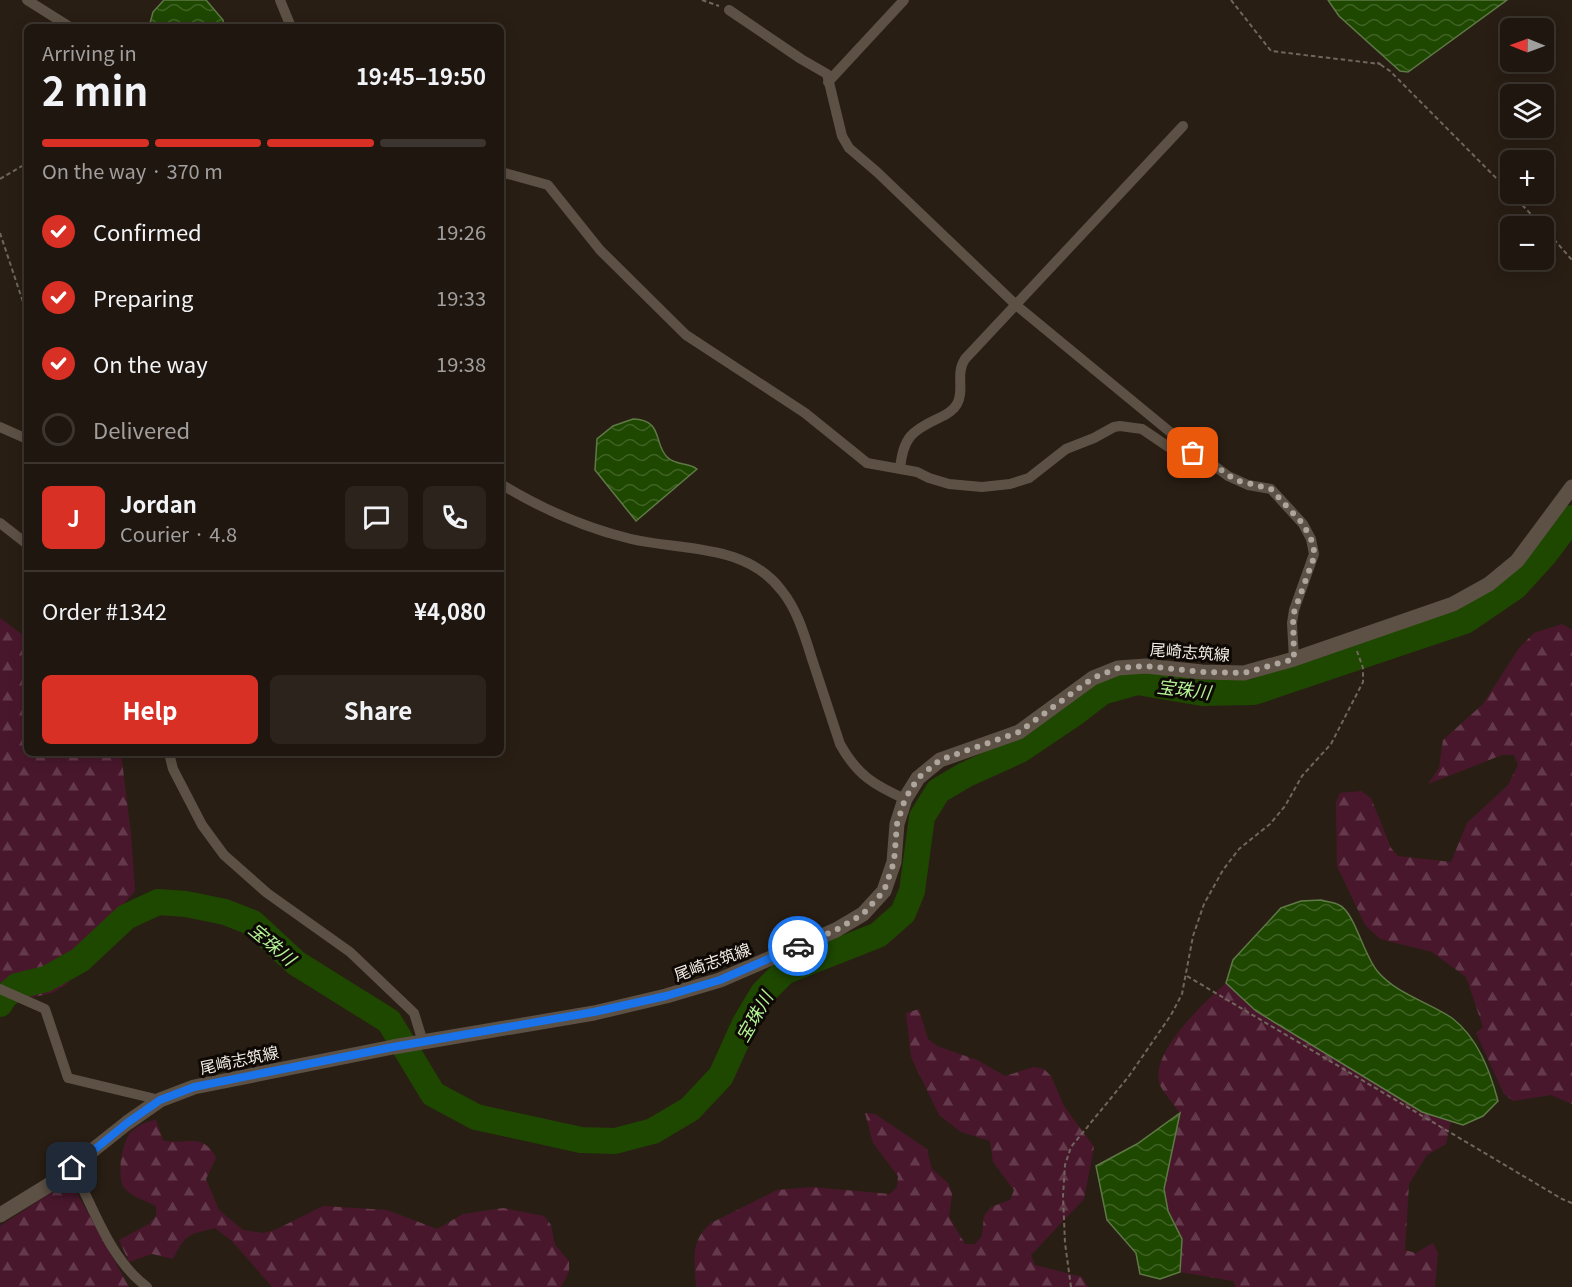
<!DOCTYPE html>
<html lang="en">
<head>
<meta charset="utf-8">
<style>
  :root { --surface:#1f160f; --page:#2c231d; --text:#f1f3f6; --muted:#a19f9e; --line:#3c352f; --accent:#d93025 }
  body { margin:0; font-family:Georgia,"Noto Sans JP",serif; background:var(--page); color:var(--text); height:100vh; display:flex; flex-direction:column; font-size:22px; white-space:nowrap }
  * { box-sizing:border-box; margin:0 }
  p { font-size:20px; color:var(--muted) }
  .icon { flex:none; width:33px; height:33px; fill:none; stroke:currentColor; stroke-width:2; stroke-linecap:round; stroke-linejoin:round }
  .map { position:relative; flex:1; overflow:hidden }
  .side { position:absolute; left:24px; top:24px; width:480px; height:732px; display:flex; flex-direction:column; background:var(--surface); border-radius:9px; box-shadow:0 3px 15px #0003,0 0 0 2px var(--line) }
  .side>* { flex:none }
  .needle { width:39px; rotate:271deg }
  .buttons { position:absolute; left:1500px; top:18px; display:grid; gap:12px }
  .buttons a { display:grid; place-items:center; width:54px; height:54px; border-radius:9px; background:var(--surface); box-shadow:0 3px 15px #0003,0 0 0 2px var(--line); font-size:30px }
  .pin { position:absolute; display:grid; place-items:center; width:51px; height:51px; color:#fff; margin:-26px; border-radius:12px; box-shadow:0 3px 9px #0006 }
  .courier { position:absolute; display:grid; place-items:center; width:60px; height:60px; margin:-30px; border:4px solid #1a73e8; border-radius:50%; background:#fff; color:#222; box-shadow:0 2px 8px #0007 }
  .head em { font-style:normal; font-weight:700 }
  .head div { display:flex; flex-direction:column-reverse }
  .head { display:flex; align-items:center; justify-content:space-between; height:102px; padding:0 18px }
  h1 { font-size:39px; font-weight:700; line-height:45px }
  .bar { display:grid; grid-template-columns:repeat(4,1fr); gap:9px 6px; align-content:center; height:72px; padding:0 18px }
  .bar i { height:8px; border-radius:4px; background:var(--line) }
  .bar .active { background:var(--accent) }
  .bar p { grid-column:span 4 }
  .line { display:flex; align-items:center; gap:15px; padding:0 18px; border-top:2px solid var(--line) }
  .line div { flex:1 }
  .round { display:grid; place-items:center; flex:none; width:63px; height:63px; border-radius:9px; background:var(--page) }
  ol { padding:0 18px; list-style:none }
  li { display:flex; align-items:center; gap:18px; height:66px }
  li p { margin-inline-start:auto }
  li .icon { padding:6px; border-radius:50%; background:var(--accent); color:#fff; stroke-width:4 }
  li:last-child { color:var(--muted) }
  li i { width:33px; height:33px; border:3px solid var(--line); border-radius:50% }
  .cta { display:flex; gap:12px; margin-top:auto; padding:12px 18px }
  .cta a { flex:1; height:69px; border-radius:9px; background:var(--accent); color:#fff; font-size:24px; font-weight:700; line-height:69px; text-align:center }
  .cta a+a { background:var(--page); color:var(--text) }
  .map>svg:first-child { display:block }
</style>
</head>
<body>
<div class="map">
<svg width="1572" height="1287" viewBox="0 0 1572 1287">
  <defs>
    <pattern id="forest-firs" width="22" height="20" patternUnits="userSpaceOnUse" patternTransform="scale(1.5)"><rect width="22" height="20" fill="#49172c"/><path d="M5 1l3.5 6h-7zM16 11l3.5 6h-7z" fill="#64394b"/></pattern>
    <pattern id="water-waves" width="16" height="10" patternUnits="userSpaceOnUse" patternTransform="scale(1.5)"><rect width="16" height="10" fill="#1e4700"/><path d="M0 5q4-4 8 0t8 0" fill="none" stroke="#3f6225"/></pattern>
  </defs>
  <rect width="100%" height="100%" fill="#291e14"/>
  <path fill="url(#forest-firs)" d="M0,618l27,20v115h94l10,81 4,57 -24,28 -44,65 -15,9 -23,5 -29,-8z
    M1562,624l10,6v474l-21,-9 -38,6 -9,-7 -28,-61 7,-6 -17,-50 -34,-25 -52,-13 -15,-14 -28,-59 -1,-64 4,-9 21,-2 10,7 20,50 7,8 53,6 16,-39 41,-38 10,-20 -4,-10h-12l-74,29 11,-16 4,-28 40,-36 36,-56 15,-15z
    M1226,983l30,28 166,101 29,9 -5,23 -19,11 -18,29 -4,66 11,3 17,-10 5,10 -3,34h-199l-3,-6 -53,-9 2,-33 -14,-28 -4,-22 16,-76c-5,-7 -20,-24 -21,-31 -7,-32 46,-80 67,-99z
    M919,1009l9,30 9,7 40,14 28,16 29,-9 10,2 7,7 13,30 30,41 -10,52 -53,56 4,10 47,12 6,10h-392c-1,-26 -7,-45 15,-64l66,-33 35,-3 78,7 7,-7 1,-11 -25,-33 -8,-30 10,1 52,35 5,20 16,14 4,11 -3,23 16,27h10l7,-8 2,-20 7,-9 19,-7 4,-10 -21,-28 -3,-21 -29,-9 -22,-17 -28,-58 -5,-44z
    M156,1120l7,20c21,7 39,-10 53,18l-10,21 13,31 24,20 20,3 12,-3 48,-24 64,4 50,19 26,-15 40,-6 41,8 7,9 4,20 14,16v11l-8,15h-289l-39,-45 -18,-14c-27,7 -29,5 -42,31l-21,-5 -23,8 -10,-22 30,-16 7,-8v-10c-10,-5 -27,-10 -33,-20 -6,-11 -1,-45 8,-54 7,-7 16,-11 25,-12z
    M73,1186l56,101h-129v-61l57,-37z"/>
  <path fill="url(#water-waves)" stroke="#5e7945" stroke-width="1.5" d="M164,0h42l17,20 1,7h-75l4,-15z
    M1328,0h179l-99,72 -8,-1 -61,-55z
    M633,419c31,1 20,24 34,38 9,9 21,5 30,12l-61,52 -41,-51 2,-31 16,-13z
    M1321,900c5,2 13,2 18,5 16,7 24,50 39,67 19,22 50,30 74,46 26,20 38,53 46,83l-15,15 -20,9 -41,-13 -166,-101 -30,-28 7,-23 48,-52 20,-7z
    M1180,1113l-16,76 4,22 14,28 -2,33 -20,7 -20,-5 -4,-21 -29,-33 -11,-54 41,-22z"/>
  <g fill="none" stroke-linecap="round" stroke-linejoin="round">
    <path stroke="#1e4700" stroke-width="26" d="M0,1004l4,-7 13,-11 29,-7 34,-19 46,-43 32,-15 28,2 39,8 28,11 43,40 93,58 44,73 43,23 105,23 34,1 38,-10 37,-22 31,-33 23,-51 19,-32 21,-21 94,-37 25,-22 9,-22 10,-74 16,-26 27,-16 55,-25 55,-37 27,-21 35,-10 65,11 52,-1 211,-71 50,-34 30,-33 27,-36"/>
    <path stroke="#70665d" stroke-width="2" stroke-dasharray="4.5 3" stroke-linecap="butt" d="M702,0l17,6
      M1231,0l40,51 109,13 -2,-1 12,8 120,121
      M0,179l27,-16
      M1512,194l30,32
      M1544,228l28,32
      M0,233l25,75 2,2
      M1187,976l375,223 10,4
      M1071,1287l-6,-44 -2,-47 2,-31 6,-18 58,-71 42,-61 11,-21 11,-58 11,-32 19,-34 16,-21 31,-25 15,-18 17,-30 29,-32 32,-62v-14l-6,-17"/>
    <path stroke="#5d5145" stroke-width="10" d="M27,0l43,27
      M280,0l11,27
      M729,10l72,49 26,15 15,62 7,12 28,24 139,133 165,136 47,35 20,9 23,4 32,35 8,15 3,15 -20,56 -2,13 2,36
      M828,82l76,-82
      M501,172l47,13 52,65 86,85 119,78 62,50 50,9 12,6 20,6 33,3 28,-3 19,-6 37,-29 28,-11 20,-11 6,-1 22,3 31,21 13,3 10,-1
      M0,427l27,12
      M900,469c3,-31 11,-38 39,-51 7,-3 14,-7 18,-14 8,-14 -2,-30 8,-45l218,-233
      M501,484c41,25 84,44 130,55 52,12 115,4 151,52 16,20 23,46 31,71 9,27 18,55 27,82 17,31 34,41 65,55
      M0,523l27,21
      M169,753l4,16 29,56 22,30 43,38 83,59 64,61 9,29
      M0,989l45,20 23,69 92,22
      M72,1168c22,39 37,91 75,119"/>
    <path stroke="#5d5145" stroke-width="15" d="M0,1215l49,-30 78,-62 33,-23 34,-13 199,-40 201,-34 72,-17 54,-16 116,-50 27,-16 21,-23 10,-29 3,-38 8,-25 13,-21 22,-18 79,-28 74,-54 25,-10 28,-2 56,6 42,1 50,-14 159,-55 36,-20 28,-23 55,-74"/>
  </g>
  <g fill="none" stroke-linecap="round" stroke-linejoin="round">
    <path stroke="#aea59d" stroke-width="6" stroke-dasharray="0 10.8" d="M798,946l38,-16 27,-16 21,-23 10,-29 3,-38 8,-25 13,-21 22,-18 79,-28 74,-54 25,-10 28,-2 56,6 42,1 50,-14 -1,-44 20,-55 1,-12 -3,-9 -8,-15 -32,-35 -36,-9 -39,-28 -3,1"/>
    <path stroke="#1a73e8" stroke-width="8" d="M72,1168l55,-45 33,-23 34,-13 199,-40 201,-35 72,-16 54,-16 78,-34"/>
  </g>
  <g text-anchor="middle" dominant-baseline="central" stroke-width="6" stroke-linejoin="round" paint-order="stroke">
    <g font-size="16" fill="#f5eee7" stroke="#0e0905">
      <text transform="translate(1190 651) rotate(4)">尾崎志筑線</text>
      <text transform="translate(712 961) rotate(-20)">尾崎志筑線</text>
      <text transform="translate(239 1059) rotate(-12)">尾崎志筑線</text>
    </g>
    <g font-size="18" font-style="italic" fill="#b4f396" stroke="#0e0905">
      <text transform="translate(1184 688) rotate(7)">宝珠川</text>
      <text transform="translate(273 943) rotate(40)">宝珠川</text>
      <text transform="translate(753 1016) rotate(-60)">宝珠川</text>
    </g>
  </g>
</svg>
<div class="buttons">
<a><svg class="needle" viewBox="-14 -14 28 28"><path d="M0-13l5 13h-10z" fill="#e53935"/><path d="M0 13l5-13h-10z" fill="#a19f9e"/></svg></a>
<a><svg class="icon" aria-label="layers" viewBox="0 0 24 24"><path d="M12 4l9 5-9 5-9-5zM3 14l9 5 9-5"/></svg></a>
<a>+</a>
<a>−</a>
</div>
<div class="pin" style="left:1193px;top:453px;background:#ea580c"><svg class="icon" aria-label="bag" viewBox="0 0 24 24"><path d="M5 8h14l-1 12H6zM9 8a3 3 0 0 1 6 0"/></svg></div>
<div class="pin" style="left:72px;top:1168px;background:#1f2937"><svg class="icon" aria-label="home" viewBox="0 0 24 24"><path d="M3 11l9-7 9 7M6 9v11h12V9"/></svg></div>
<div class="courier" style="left:798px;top:946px"><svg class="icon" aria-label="car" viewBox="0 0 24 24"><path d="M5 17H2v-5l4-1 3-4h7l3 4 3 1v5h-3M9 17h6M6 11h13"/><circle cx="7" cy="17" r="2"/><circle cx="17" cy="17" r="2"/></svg></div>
<section class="side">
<div class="head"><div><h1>2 min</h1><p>Arriving in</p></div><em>19:45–19:50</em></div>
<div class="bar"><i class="active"></i><i class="active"></i><i class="active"></i><i></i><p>On the way · 370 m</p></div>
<ol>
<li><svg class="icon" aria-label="check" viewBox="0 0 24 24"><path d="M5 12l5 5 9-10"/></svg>Confirmed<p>19:26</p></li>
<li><svg class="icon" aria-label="check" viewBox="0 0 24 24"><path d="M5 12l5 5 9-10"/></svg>Preparing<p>19:33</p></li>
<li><svg class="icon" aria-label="check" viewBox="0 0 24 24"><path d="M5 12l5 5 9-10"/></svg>On the way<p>19:38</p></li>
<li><i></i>Delivered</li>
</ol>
<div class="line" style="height:108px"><b class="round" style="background:var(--accent);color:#fff">J</b><div><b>Jordan</b><p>Courier · 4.8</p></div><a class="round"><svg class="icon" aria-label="chat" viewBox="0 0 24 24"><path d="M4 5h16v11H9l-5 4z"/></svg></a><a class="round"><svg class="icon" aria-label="phone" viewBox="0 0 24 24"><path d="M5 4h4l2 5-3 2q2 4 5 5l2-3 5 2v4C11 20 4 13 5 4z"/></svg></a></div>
<div class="line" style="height:78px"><div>Order #1342</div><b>¥4,080</b></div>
<div class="cta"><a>Help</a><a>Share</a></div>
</section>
</div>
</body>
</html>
